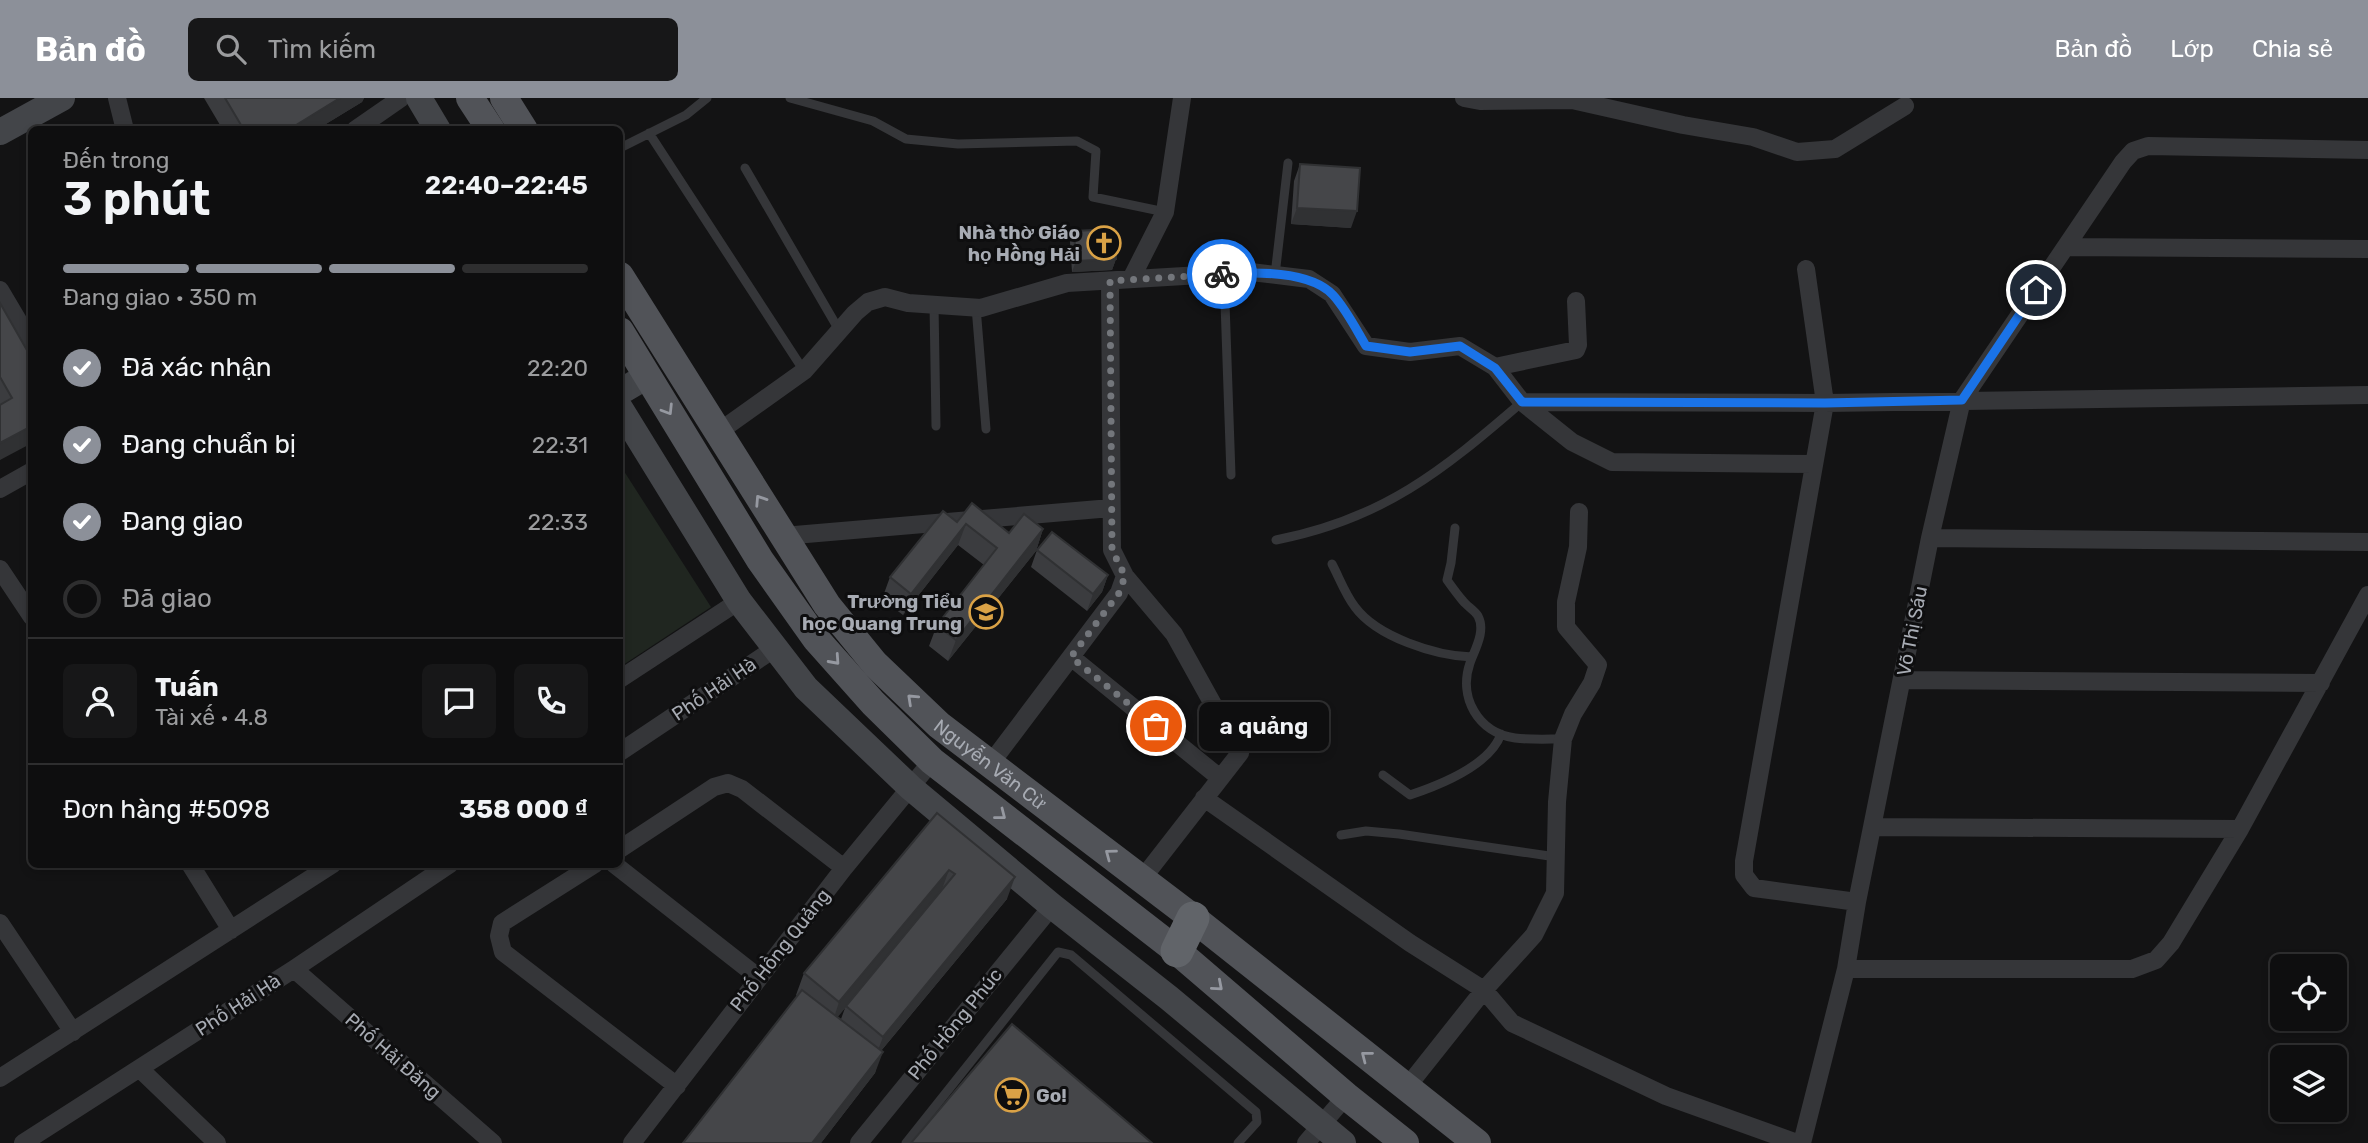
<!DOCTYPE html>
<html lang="vi">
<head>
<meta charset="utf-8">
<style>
  :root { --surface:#0e0e0f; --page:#171718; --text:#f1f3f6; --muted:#9b9c9e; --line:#2e2e2f; --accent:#8c9099 }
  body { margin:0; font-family:Rubik,sans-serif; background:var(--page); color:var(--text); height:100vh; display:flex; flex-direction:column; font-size:26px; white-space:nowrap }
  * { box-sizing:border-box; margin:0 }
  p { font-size:23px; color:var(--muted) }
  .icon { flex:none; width:38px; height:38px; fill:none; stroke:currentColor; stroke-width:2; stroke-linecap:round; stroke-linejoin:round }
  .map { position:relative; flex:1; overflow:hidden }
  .side { position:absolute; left:28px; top:28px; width:595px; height:742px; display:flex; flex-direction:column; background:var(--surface); border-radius:10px; box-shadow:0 4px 10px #0003,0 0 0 2px var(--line) }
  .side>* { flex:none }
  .controls { position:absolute; left:2270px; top:856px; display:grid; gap:14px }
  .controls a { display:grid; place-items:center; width:77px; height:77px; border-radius:10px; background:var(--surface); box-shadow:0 4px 10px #0003,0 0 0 2px var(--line); font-size:35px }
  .pin { position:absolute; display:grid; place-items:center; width:60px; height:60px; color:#fff; margin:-30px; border:4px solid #fff; border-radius:50%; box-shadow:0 2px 7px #0007 }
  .courier { position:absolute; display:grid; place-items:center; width:70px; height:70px; margin:-35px; border:5px solid #1a73e8; border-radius:50%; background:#fff; color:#222; box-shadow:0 2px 9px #0007 }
  .bubble { position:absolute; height:49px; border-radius:10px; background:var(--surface); box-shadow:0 4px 10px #0003,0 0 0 2px var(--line); font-size:23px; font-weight:600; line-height:49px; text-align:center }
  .headline em { font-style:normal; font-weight:600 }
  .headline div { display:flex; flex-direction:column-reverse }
  .headline { display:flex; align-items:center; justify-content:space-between; height:119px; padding:0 35px }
  h1 { font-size:46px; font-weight:600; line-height:52px }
  .bar { display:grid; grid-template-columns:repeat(4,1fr); gap:10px 7px; align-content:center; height:84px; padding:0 35px }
  .bar i { height:9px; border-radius:5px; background:var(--line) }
  .bar .on { background:var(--accent) }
  .bar p { grid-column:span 4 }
  .line { display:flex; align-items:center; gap:18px; padding:0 35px; border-top:2px solid var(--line) }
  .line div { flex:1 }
  .round { display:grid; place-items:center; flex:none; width:74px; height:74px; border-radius:10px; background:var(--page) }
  ol { padding:0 35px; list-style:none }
  li { display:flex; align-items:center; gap:21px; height:77px }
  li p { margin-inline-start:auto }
  li .icon { padding:7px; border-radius:50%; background:var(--accent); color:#fff; stroke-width:4 }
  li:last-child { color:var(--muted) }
  li i { width:38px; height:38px; border:4px solid var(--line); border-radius:50% }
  header { display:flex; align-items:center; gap:42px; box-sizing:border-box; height:98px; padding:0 35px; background:var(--accent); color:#fff }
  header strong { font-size:33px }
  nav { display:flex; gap:38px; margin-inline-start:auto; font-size:24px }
  .search { width:490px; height:63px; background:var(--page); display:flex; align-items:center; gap:18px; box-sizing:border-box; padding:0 24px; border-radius:10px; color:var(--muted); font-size:26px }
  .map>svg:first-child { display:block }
</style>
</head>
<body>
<header>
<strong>Bản đồ</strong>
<div class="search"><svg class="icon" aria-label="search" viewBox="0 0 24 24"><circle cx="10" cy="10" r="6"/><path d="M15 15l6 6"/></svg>Tìm kiếm</div>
<nav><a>Bản đồ</a><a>Lớp</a><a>Chia sẻ</a></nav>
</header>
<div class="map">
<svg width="2368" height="1045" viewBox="0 0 2368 1045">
  <rect width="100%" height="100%" fill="#131314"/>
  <path fill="#202620" d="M620,367l91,142 -91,60z"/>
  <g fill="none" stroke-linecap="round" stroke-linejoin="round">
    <path stroke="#353639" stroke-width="9" d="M790,0l83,23 33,18 52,5 119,-3 19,10 -3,46 72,15
      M649,35l155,238
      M620,50l66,-33 21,-17
      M745,70l94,162
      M1224,176l7,201
      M1275,177l13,-112
      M934,206l2,122
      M976,209l10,122
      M1455,430l-4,35 -4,17c5,7 10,14 16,21 4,5 12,10 15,15 8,15 -3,33 -8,47 -12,34 8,70 45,75 16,2 33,1 48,1
      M1276,442c107,-21 166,-69 246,-138
      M1332,466c7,13 13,30 23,43 22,30 81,49 117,50
      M1383,677l27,20c30,-10 80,-30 91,-61
      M1341,737l25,-4 33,3 157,23
      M906,1045l152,-191 13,3 185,157 1,10 -19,21"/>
    <path stroke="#353639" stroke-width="18" d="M117,0l8,32
      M1464,0l16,3 92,-1 111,25 70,12 44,15 38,-3 70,-43
      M355,32l46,-32
      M2066,149l302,2
      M1806,171l19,134 -81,458v14l10,13 103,14
      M1131,181l34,-67 17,-114
      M0,192l32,54
      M1495,269l81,-17 2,-5 -2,-44
      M1522,304l303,1 543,-8
      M717,335l87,-62 51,-58 13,-11 17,-5 23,6 73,5 86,-25 184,-11 58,7 23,15 34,52 44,6 50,-6 35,21 27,35 50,40 40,20 202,2
      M0,391l32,-18
      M783,438l328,-28
      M1930,440l438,4
      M0,471l32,48
      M1125,478l49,58 66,119 -98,126
      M1071,559l149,121
      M620,581l119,-78
      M1902,582l419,3
      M620,654l154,-103
      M991,665l128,-170 6,-17 -13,-26 -2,-269
      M1204,700l206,145 74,47 28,33 154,73 131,47
      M1872,729l368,2
      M620,751l94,-62 14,-4 14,6 102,79
      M190,766l41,66
      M595,766l-93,59 -3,13 4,16 174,134
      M614,766l144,113
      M0,825l73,109
      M294,871l199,174
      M1846,871h286l24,-9 15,-17 69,-114 128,-234
      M140,971l77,74
      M0,980l333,-214
      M1407,989l77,-97 50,-55 21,-42 2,-91 6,-63 10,-25 19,-31 6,-18 -32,-38v-25l12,-55 1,-35
      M23,1045l271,-174 156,-105
      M632,1045l212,-275 88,-107
      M859,1045l193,-237
      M1306,1045l40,-47
      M1802,1045l44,-174 11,-67 73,-364 32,-138 161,-238 10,-11 15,-5 220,4"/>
    <path stroke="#434549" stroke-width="26" d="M419,0l19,32
      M0,34l62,-34
      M620,294l27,-16
      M620,310l119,193 67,87 105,100 141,118 117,92 174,145"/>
    <g stroke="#515358" stroke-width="28">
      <path d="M470,0l21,32"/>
      <path d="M504,0l20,32"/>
      <path id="s1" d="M620,178l207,329 48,59 64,61 254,193 284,225"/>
      <path d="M620,233l140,229 56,79 57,64 59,58 245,190 169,145 59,47"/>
    </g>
    <path stroke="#616469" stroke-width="33" d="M1177,853l16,-33"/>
  </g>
  <path fill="#3b3c3f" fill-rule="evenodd" d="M204,0h160l-2,4 -46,28h-93z
    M1300,66l51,64 -60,-4 3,-43z
    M1074,133l42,28 -4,11 -40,2 -2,-30z
    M0,205l32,56 -32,101z
    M957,424l52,11 34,-4 -7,22 -88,110 -19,-15 8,-21 47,-60 -26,-20 -55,70 -21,-16 8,-22z
    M1037,452l71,25 -6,17 -15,19 -56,-44z
    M937,715l70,86 -126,152 -6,22 -54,70h-138l114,-147 -1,-1 8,-22zM845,910l-4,11 -4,-2z"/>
  <path fill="#303133" d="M340,0h24l-2,4 -46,28h-28z
    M1297,110l60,3 -6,17 -60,-4z
    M1116,161l-4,11 -40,2 4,-11z
    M32,328v17l-32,17v-17z
    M966,426l-8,21 -55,70 8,-21z
    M1043,431l-7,22 -88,110 8,-21z
    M1108,477l-6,17 -15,19 6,-17z
    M949,772l-8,22 -109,132 7,-22z
    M1015,779l-8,22 -132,159 8,-21z
    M883,954l-8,21 -54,70h-9z"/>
  <path fill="#454649" stroke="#303133" stroke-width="2" d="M225,0h115l-52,32h-44z
    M1300,66l60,4 -3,43 -60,-3z
    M1114,131l2,30 -40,2 -2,-30z
    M0,205l32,56v67l-32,17v-38l12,-7 -12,-21z
    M972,405l37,30 15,-19 19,15 -87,111 -19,-15 60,-77 -31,-24 -55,70 -21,-17 53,-66 14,11z
    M1052,434l56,43 -15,19 -56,-44z
    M937,715l78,64 -132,160 -37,-31 109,-132 -6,-4 -110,132 -35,-29z
    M802,892l81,62 -71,91h-129z
    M1012,926l140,119h-241z"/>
  <defs><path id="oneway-chevron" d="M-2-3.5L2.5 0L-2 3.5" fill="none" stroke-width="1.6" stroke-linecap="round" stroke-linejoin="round" transform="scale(1.75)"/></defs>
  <g stroke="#9699a1">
    <use href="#oneway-chevron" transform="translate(668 312) rotate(58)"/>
    <use href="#oneway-chevron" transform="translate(760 402) rotate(-123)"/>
    <use href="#oneway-chevron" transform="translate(835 562) rotate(48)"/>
    <use href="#oneway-chevron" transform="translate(912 601) rotate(-137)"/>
    <use href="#oneway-chevron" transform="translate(1001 717) rotate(38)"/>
    <use href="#oneway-chevron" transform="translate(1110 756) rotate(-143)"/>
    <use href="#oneway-chevron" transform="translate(1218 888) rotate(41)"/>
    <use href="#oneway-chevron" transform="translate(1366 958) rotate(-142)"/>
  </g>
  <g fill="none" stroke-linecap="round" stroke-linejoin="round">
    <path stroke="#73767b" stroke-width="7" stroke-dasharray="0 12.6" d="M1156,628l-85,-69 48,-64 6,-17 -13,-26 -2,-269 112,-7"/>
    <path stroke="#1a73e8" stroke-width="9" d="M1222,176c31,-2 88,-4 111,21 13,14 23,34 33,51l44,6 50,-6 35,22 27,34 303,1 137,-3 74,-110"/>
  </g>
  <defs>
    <symbol id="church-ring" viewBox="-11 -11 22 22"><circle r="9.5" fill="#0e0e0f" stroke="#daa246" stroke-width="1.5"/><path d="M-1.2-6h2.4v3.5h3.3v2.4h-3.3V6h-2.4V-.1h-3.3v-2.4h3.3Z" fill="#daa246"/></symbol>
    <symbol id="school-ring" viewBox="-11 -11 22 22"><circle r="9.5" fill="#0e0e0f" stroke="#daa246" stroke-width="1.5"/><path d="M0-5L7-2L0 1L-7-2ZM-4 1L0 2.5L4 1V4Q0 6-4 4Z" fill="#daa246"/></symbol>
    <symbol id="supermarket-ring" viewBox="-11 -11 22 22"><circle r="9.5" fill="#0e0e0f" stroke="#daa246" stroke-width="1.5"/><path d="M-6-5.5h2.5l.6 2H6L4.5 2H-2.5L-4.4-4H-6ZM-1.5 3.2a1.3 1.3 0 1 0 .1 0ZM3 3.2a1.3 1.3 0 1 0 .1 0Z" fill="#daa246"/></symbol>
  </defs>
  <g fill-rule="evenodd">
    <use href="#church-ring" x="1085" y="126" width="38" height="38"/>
    <use href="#school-ring" x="967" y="495" width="38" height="38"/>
    <use href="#supermarket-ring" x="993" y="978" width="38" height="38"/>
  </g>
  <g text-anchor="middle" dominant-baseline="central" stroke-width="6" stroke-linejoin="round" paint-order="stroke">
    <g font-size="19" font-weight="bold" fill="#a7abb3" stroke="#0e0e0f" text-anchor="end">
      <text x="1080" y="134">Nhà thờ Giáo<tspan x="1080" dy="22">họ Hồng Hải</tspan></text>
      <text x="962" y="503">Trường Tiểu<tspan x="962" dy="22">học Quang Trung</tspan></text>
      <text x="1036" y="997" text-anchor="start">Go!</text>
    </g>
    <g font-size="19" fill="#a7abb3" stroke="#0e0e0f">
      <text transform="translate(1912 533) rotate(-79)">Võ Thị Sáu</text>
      <text transform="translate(714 591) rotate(-34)">Phố Hải Hà</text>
      <text stroke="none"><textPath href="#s1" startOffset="618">Nguyễn Văn Cừ</textPath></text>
      <text transform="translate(780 852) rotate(-52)">Phố Hồng Quảng</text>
      <text transform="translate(238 907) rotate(-33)">Phố Hải Hà</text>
      <text transform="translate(955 926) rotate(-51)">Phố Hồng Phúc</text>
      <text transform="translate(393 958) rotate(41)">Phố Hải Đăng</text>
    </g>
  </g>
</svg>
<div class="controls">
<a><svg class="icon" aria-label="locate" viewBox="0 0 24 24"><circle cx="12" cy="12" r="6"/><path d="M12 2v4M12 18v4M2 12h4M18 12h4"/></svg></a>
<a><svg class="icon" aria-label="layers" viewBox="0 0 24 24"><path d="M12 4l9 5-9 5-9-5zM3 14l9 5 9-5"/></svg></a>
</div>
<div class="pin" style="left:1156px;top:628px;background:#ea580c"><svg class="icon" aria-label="bag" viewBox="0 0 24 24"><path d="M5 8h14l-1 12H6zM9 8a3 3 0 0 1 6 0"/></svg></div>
<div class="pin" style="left:2036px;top:192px;background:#1f2937"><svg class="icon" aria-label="home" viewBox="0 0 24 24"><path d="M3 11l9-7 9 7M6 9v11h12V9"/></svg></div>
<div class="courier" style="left:1222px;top:176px"><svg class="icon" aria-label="bike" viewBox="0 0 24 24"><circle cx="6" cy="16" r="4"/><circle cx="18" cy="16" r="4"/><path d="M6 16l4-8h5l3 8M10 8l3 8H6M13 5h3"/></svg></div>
<div class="bubble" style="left:1199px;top:604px;width:130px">a quảng</div>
<section class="side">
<div class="headline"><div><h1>3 phút</h1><p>Đến trong</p></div><em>22:40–22:45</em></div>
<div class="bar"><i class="on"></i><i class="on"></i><i class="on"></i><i></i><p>Đang giao · 350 m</p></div>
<ol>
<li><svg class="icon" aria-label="check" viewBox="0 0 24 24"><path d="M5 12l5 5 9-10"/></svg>Đã xác nhận<p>22:20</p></li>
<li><svg class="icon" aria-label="check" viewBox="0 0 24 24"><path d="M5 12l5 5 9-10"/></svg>Đang chuẩn bị<p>22:31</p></li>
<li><svg class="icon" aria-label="check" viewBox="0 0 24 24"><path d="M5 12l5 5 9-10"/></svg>Đang giao<p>22:33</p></li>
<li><i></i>Đã giao</li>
</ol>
<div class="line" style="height:126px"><a class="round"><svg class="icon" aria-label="person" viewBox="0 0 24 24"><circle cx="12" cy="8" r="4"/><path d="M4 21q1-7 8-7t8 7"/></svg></a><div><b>Tuấn</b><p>Tài xế · 4.8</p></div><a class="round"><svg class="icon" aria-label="chat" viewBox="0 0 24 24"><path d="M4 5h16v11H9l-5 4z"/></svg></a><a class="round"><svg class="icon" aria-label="phone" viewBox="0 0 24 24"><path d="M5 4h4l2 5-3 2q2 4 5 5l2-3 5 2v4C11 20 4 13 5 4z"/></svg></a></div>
<div class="line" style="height:91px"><div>Đơn hàng #5098</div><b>358 000 ₫</b></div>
</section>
</div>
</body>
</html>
